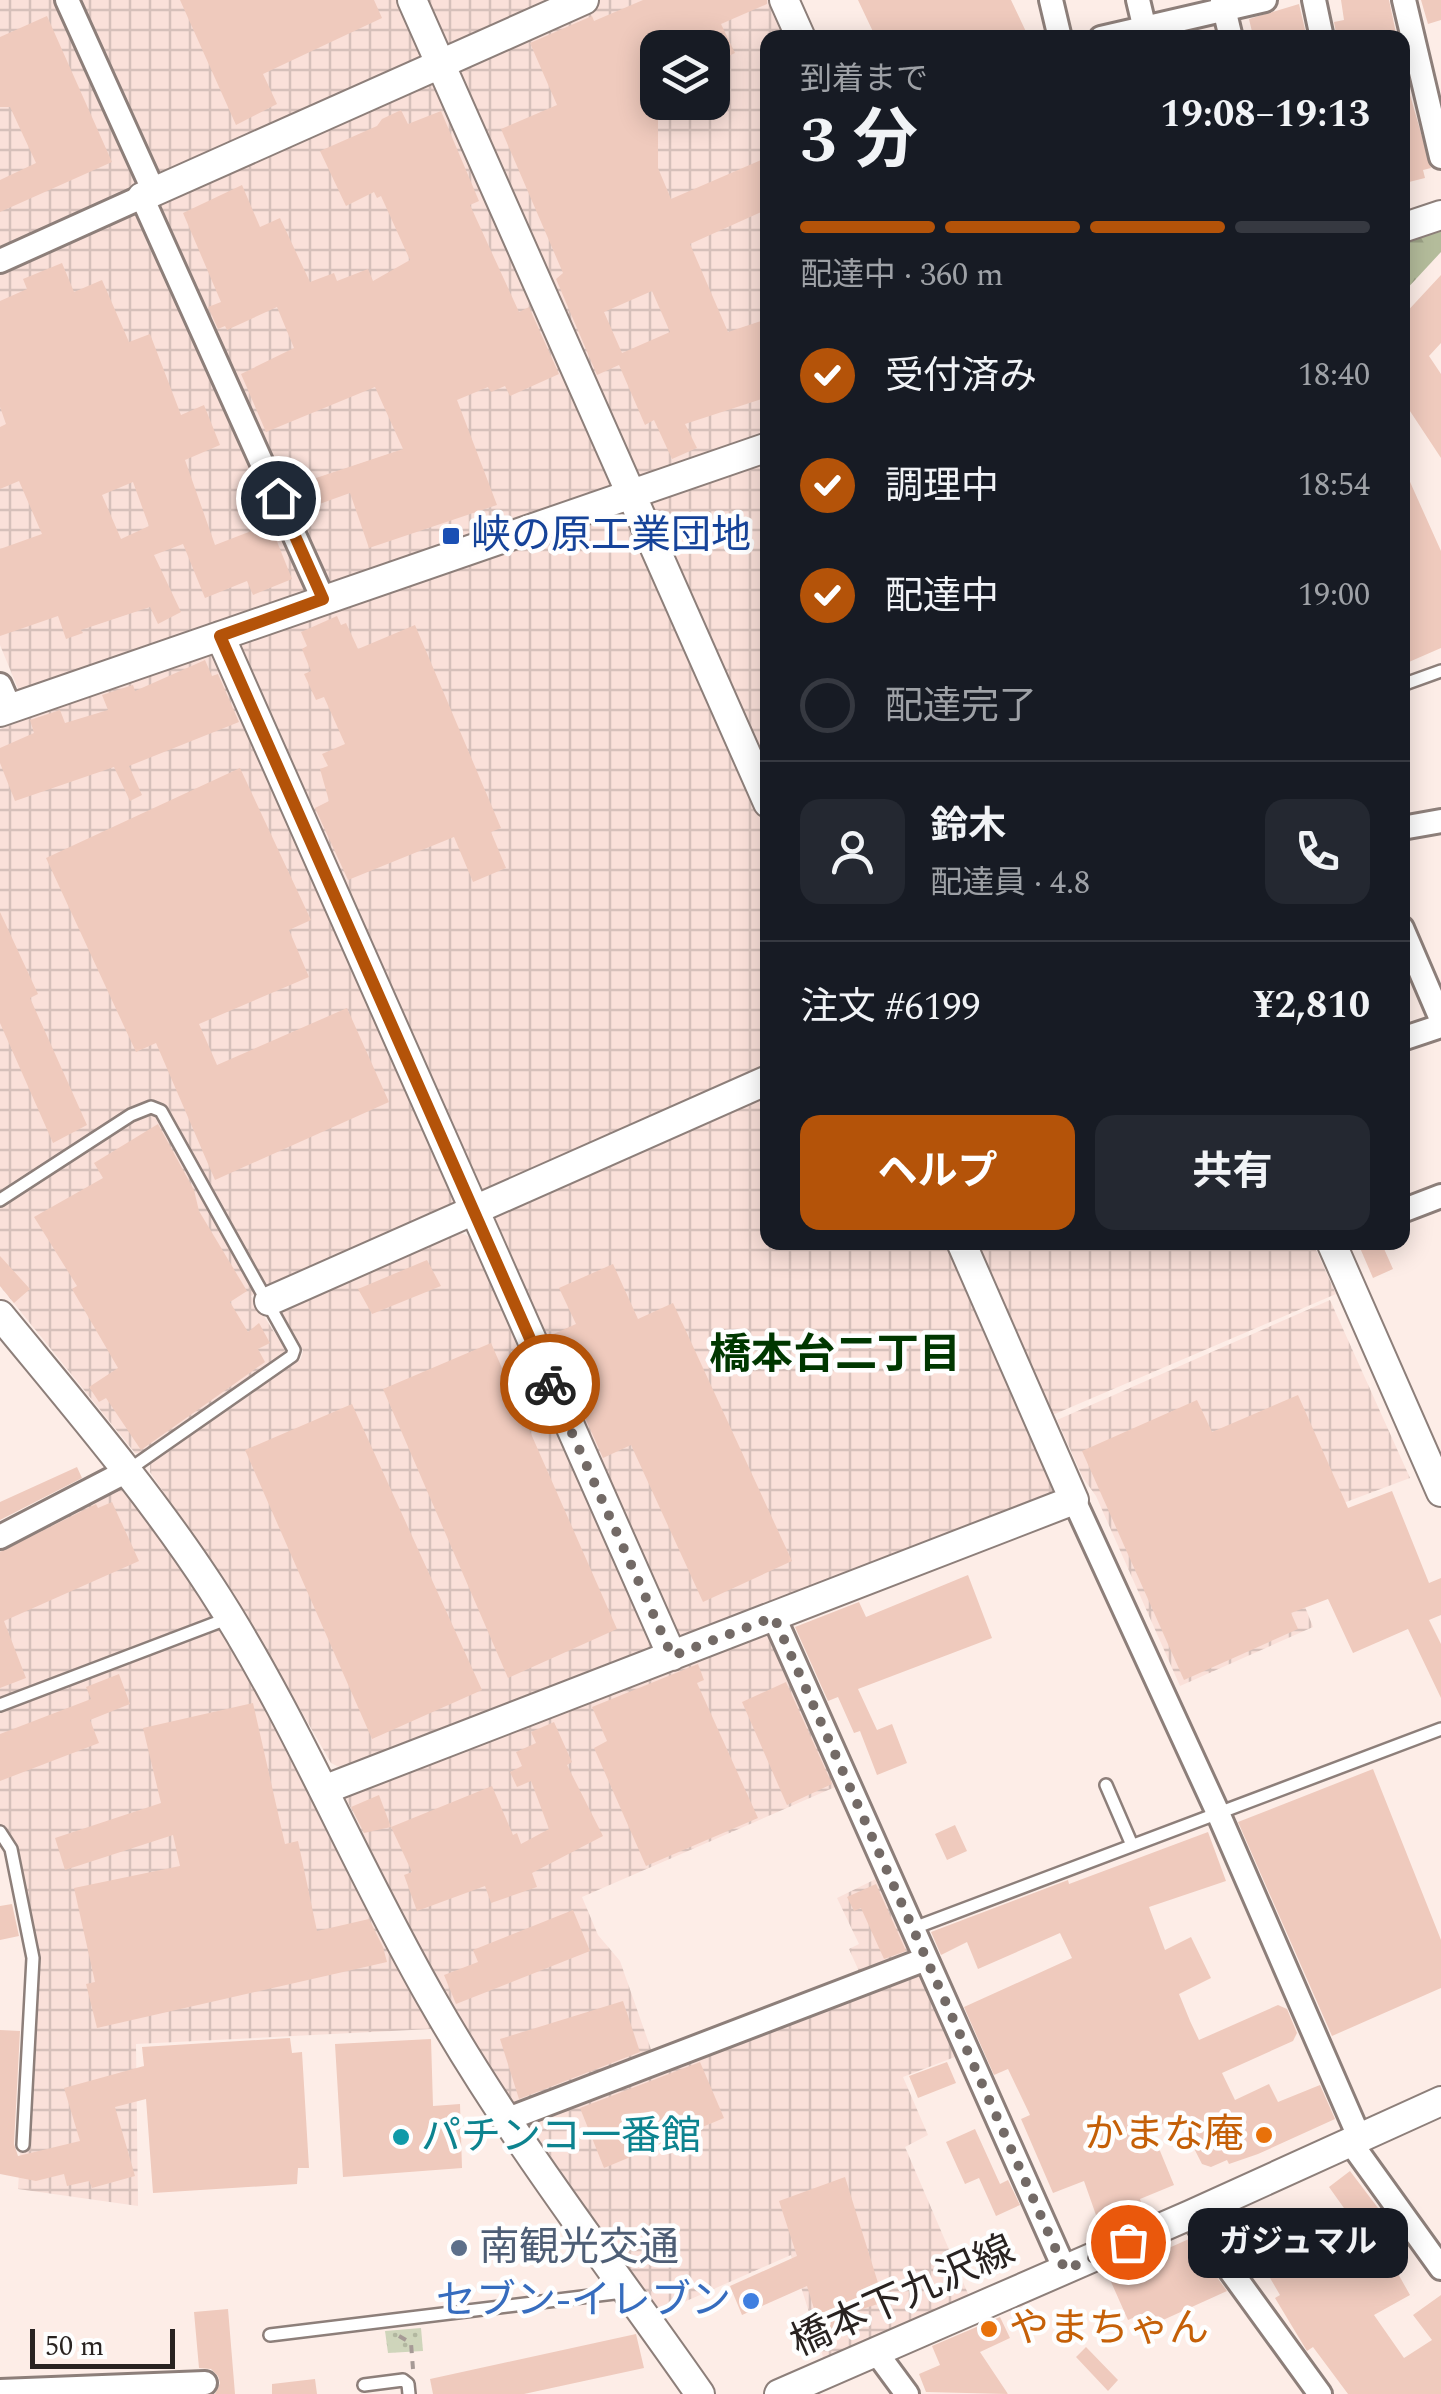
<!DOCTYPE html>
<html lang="ja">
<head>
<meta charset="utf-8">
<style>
  :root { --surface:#171b24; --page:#242831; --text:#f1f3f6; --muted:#9ea1a6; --line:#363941; --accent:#b45309 }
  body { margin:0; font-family:Spectral,"Noto Sans JP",serif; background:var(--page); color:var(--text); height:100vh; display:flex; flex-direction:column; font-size:38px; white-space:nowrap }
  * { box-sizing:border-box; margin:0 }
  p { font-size:32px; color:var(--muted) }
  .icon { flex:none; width:55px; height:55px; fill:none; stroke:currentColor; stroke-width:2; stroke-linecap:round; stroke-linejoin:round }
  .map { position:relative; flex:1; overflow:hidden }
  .panel { position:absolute; left:760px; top:30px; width:650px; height:1220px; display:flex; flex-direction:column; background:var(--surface); border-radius:20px; box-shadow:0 5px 25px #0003 }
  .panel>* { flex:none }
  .fabs { position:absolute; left:640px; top:30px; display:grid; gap:20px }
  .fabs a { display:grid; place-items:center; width:90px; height:90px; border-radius:20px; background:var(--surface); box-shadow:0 5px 25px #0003; font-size:50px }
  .scale { position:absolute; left:30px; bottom:25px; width:145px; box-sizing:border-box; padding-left:10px; border:5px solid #292321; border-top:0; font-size:28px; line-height:35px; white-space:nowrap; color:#292321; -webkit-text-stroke:8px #fefefe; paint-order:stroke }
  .pin { position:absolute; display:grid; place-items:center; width:85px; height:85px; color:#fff; margin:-42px; border:5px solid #fff; border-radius:50%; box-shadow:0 2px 10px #0007 }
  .courier { position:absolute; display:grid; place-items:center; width:100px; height:100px; margin:-50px; border:8px solid #b45309; border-radius:50%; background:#fff; color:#222; box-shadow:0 2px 12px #0007 }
  .bubble { position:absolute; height:70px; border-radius:20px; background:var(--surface); box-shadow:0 5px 25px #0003; font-size:32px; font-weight:700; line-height:70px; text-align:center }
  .head em { font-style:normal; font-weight:700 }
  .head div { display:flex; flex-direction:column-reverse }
  .head { display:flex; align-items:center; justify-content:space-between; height:170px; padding:0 40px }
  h1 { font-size:65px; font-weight:700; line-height:75px }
  .bar { display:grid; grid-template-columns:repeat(4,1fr); gap:15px 10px; align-content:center; height:120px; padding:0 40px }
  .bar i { height:12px; border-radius:8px; background:var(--line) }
  .bar .selected { background:var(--accent) }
  .bar p { grid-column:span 4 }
  .line { display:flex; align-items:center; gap:25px; padding:0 40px; border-top:2px solid var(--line) }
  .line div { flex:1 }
  .round { display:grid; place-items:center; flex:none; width:105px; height:105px; border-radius:20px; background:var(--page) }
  ol { padding:0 40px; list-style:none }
  li { display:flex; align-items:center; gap:30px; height:110px }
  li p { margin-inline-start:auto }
  li .icon { padding:10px; border-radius:50%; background:var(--accent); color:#fff; stroke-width:4 }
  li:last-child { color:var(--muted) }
  li i { width:55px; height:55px; border:5px solid var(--line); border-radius:50% }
  .action { display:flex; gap:20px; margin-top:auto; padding:20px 40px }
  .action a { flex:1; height:115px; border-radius:20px; background:var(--accent); color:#fff; font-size:40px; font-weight:700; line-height:115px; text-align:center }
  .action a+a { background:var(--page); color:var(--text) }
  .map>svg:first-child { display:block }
</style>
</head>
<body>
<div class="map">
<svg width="1441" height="2394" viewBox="0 0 1441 2394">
  <defs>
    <pattern id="industrial-grid" width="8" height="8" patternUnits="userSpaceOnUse" patternTransform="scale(2.5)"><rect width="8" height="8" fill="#fae0d9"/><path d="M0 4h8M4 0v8" fill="none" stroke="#d6c0ba"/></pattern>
    <pattern id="grass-dots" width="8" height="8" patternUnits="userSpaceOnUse" patternTransform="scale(2.5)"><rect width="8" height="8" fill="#cfd5bb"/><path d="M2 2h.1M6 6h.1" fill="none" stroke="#b2b7a0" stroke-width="1.8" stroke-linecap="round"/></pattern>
    <pattern id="forest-firs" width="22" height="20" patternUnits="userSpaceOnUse" patternTransform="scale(2.5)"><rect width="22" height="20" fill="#b4bc9b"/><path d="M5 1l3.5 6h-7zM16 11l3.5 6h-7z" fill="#9ba185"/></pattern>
  </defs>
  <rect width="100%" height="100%" fill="#fdede7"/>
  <path fill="url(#industrial-grid)" fill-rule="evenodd" d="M0,0h770l16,37 -18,1v1204l545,1 23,51 -307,131 28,67 -375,145 -9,-3 -195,-442 -227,104 34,53 -1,8 -142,97 -7,-1 -135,-167v-557l30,-11 -30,-73zM658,48h54v54h-54z
    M459,1232l13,6 183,404 -7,12 -307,114 -10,-5 -86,-150 -95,-141v-8l151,-105 2,-8 -21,-35 1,-5z
    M1330,1300l80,178 -136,51 39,98 -133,59 -84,-190 -13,-18 -26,-58z
    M127,1471l129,218 175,340 -295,15 2,162 -120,-17 15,-230 -22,-110 -11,-17v-299z
    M773,1629l69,155 -260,113 16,38 22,26 33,94 213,-68 -17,-38 10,-5 -22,-46 45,-22 78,179 -57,22 25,58 -23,12 64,149 -145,64 -33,-105 -132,58 -196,-284 -47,-85 -72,-150z"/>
  <path fill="url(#grass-dots)" d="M421,2328l2,23 -35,2 -3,-22z"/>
  <path fill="url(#forest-firs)" d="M1441,230v22l-38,41v-50z"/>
  <path fill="#efcabd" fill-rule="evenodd" d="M180,0h194l8,18 -119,56 14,30 -41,21z
    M643,0h124v4l-46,20 14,29 -23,11v-16h-54v120l13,31 97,-42v52l-78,35 38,88 36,-12 4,11v66l-83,27 12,24 -25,11 -18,-39 -9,5 -26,-60 -22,10 -41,-96 7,-6 -62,-144 56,-24 -27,-62 62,-27 2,5zM652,291l18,41 -48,21 -18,-41z
    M858,0h153l18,38h-153z
    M1341,0h48l8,38h-60l-3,-16 10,-2z
    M1421,0h20v20l-13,4z
    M1299,4l8,34h-23l-2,-8 -29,6 -4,-17z
    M47,16l65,146 -112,50v-32l36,-17 -26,-56h-10v-70z
    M1402,67l29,101 -8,2 2,8 -20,5z
    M401,110l7,14 33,-13 38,90 -9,4 49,107 10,-5 30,67 -49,22 -5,-10 -14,6 -3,-5 -31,13 40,105 -128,43 -19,-55 -50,18 -11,-24 114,-38 -28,-62 -109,45 -25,-58 53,-26 -17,-41 -50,23 -2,-4 -7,3 -10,-22 13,-5 -38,-89 59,-28 18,42 20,-9 30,64 24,-9 3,8 31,-12 5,12 37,-21 -29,-64 -4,2 -3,-6 -28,14 -26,-55 57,-25 5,-7z
    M62,263l12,29 28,-12 27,62 21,-8 31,81 23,-10 16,40 -35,15 30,85 55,-21 22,55 -39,16 -6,-14 -42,17 -22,-54 -29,11 27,57 -23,12 -8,-17 -69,23 2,3 -17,6 -8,-23 -58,20v-87l42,-15 -23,-53 -19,8v-62l6,-3 -6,-17v-106l27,-12 -4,-10zM133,482l16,44 -28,13 -19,-44z
    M1441,275v68l-12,13 12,18v84l-39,-59v-82z
    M1402,464l39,87v97l-39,17z
    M337,616l4,9 5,-2 12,26 57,-24 86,203 -10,4 15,36 -33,14 -19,-45 -106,43 -33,-72 14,-7 -9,-32 8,-3 -6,-12 23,-10 -21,-47 -8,3 -12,-26 7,-3 -9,-22 5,-3 -6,-14z
    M205,660l7,16 6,-2 21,48 -110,44 13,29 -12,6 -16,-34 -99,34 -15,-38v-15l34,-15 -4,-13 30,-10 5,13 43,-13 -6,-15 31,-10 2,6z
    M240,768l71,152 -22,10 20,47 -110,47 18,41 130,-57 42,94 -174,78 -59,-137 -20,9 -90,-194z
    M0,912l38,82 -8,4 57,127 -34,18 -53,-120z
    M158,1124l36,66 5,21 48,80 -17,11 18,30 11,-9 11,20 -12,6 7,13 -124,88 -35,-52 -7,4 -10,-15 29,-19 -46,-79 5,-3 -43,-69 69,-39 -9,-15z
    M1362,1242h19l12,27 -20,9 -13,-30 4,-1z
    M0,1256l30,33 -16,14 -14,-17z
    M427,1260l14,26 -69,28 -14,-25z
    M613,1264l25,55 35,-16 119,258 -89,41 -72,-157 -28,13 -54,-122 27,-12 -17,-36z
    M491,1343l126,286 -109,49 -125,-289z
    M1298,1395l50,113 44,-17 37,92 12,-5v37l-12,5 12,24v54l-33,-69 -55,24 -25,-54 -37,14 7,16 -114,51 -102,-229 115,-51 15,32z
    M352,1404l130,286 -110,49 -127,-289z
    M77,1467l5,11 -82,42v-18z
    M112,1502l27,59 -135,60 22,57 -26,10v-136l96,-48 2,4z
    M968,1575l24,63 -134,51 19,41 15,-6 15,39 -30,12 -17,-44 -6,2 -16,-36 -10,4 -33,-74 64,-25 7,15z
    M698,1664l6,16 -7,3 61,135 -112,48 -52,-118 13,-7 -15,-34z
    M119,1674l11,30 -40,16 9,23 -99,38v-47l91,-35 -5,-12z
    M786,1682l46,102 -45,21 -45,-103z
    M253,1703l32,141 13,-3 19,90 52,-12 14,28 4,15 -290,66 -11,-44 9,-2 -21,-94 106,-22 -7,-31 -108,35 -10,-32 106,-35 -18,-75z
    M554,1722l18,40 -5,3 36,71 -71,37 5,14 -46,16 -6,-17 -68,25 -13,-36 8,-3 -21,-45 101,-41 21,49 4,-2 4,11 28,-15 -18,-48 -14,6 -7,-15 12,-6 -6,-14 20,-9 -5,-11z
    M1373,1769l68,171v48l-109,48 -94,-214z
    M379,1795l12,32 -27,6 -13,-26z
    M955,1825l12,26 -20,9 -12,-26z
    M1208,1832l18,49 -77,26 16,43 26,-13 20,41 -32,16 11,27 9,19 79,-35 9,4 10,24 -4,8 -71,32 13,27 34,-16 9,18 42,-17 15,34 -77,35 -29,10 -2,-4 -16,7 -9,-3 -24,-47 -27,12 23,56 -34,14 1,3 -45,13 -12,-34 -31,12 -32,-74 9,-4 -22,-46 -14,6 -30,-68 108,-49 -12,-25 -82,36 -11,-27 -26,13 -10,-23 137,-52 1,4z
    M876,1884l30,67 -22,8 -23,-51 -7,3 -7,-14z
    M12,1904l7,32 -19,4v-34z
    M573,1910l17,41 -134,53 -12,-29 34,-13 -5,-12z
    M623,2001l17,51 -121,47 -19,-60z
    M0,2030l20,1 -6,113 4,12 62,-15 -16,-53 80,-22 -2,-19 148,-9 2,15 10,-1 7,116h-11l-1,16 -144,9 -7,-94 -31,8 20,69 -43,12 -3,-7 -22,5 -3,-12 -28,7 -36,-7z
    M431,2039l2,67 27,-2 2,64 -119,9 -8,-133z
    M700,2062l24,56 -120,50 -24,-60z
    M947,2062l9,21 -38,15 -9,-22z
    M975,2129l25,55 8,-4 12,25 -24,11 -17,-38 -14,6 -19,-42z
    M1350,2171l56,74 -18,11 22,39 -36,20 30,43 28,-18 -19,-25 28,-20v99h-93l-35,-47 -6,4 -32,-53 5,-3 -17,-29 6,-3 -4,-6 17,-9 3,4 29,-17 6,10 36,-20 -27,-38z
    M845,2177l39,125 -43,14 7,18 -28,9 -5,-17 4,-1 -12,-39 -65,29 -12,-29 67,-30 -18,-55z
    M1189,2239l38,52 -86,39 -6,-13 -7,3 -20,-45z
    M228,2309l7,85h-20l5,-11 -2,-7 -7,-7 -12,-1 -5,-56z
    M1000,2317l10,21 -30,14 28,42 -82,-2 -7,-18 21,-9 -8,-19z
    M636,2334l8,34 -120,26h-91l-3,-15z
    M1086,2347l32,33 -10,11 -32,-34z
    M315,2379l2,15h-45v-10z"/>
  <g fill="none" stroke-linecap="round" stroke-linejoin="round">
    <defs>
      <path id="service" d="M1402,685l39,-14
        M0,1200l131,-85 20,-8 10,4 133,239 -2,6 -165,115
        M0,1705l229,-87
        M1106,1785l26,60
        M0,1832l11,17 22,109 -10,187
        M914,1928l527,-199
        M270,2335l353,-43
        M364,2385l39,-5 5,4 1,10"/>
      <path id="minor" d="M67,0l87,192
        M1051,0l9,38
        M1138,0l9,38
        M1222,0l9,38
        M1314,0l8,38
        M1404,0l37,157
        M1101,38l164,-38
        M0,261l142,-64 181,402
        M0,685l10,23
        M1402,828l39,-7
        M1402,928l39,91
        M1402,1039l39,-13
        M1402,1211l39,-15
        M1074,1500l144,313 142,326
        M0,1537l127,-66
        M774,1617l291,653
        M508,2119l418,-160
        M1351,2143l90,125
        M1190,2215l130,179
        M876,2352l31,42
        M0,2391l205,-8"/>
      <path id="tertiary" d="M412,0l356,803
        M784,0l17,38
        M142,197l442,-197
        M1402,228l39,-13
        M220,636l452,1020
        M0,712l768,-265
        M1331,1242l110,250
        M269,1301l499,-221
        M0,1315c73,89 149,177 212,274 85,131 143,277 221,412 78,137 177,264 267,393
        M326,1789l748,-289 -113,-258
        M779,2394l411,-179 251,-114"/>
    </defs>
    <use href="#service" stroke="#8d7f7a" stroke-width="16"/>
    <use href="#minor" stroke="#8d7f7a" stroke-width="28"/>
    <use href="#tertiary" stroke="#8d7f7a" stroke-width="32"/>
    <path stroke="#a69a96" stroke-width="4" stroke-dasharray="8 8" stroke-linecap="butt" d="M399,2336l12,7 2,26"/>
    <use href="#service" stroke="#fff" stroke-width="11"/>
    <use href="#minor" stroke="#fff" stroke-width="22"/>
    <use href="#tertiary" stroke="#fff" stroke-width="28"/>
  </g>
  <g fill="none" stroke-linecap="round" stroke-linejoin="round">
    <path stroke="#736a66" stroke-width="10" stroke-dasharray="0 18" d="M550,1384l122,272 102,-39 291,653 63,-28"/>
    <path stroke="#b45309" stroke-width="12" d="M278,498l45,101 -103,37 330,748"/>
  </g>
  <rect fill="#1a4fb4" stroke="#fefefe" stroke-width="4" x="441" y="526" width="20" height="20" rx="5"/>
  <g fill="#e8710a" stroke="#fefefe" stroke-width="4">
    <circle cx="1264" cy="2135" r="10"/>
    <circle cx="989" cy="2329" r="10"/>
  </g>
  <circle fill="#0f9aa8" stroke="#fefefe" stroke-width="4" cx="401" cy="2137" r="10"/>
  <circle fill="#5c6f8a" stroke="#fefefe" stroke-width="4" cx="459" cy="2248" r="10"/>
  <circle fill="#3f7fe0" stroke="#fefefe" stroke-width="4" cx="751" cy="2301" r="10"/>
  <g text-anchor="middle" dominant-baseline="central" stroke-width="9" stroke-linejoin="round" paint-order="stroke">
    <g font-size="40" fill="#164399" stroke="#fefefe" text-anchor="start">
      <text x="471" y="536">峡の原工業団地</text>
    </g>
    <g font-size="40" fill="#c56008" stroke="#fefefe" text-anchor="end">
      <text x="1244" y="2135">かまな庵</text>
      <text x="1009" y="2329" text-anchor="start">やまちゃん</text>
    </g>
    <g font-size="40" fill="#0d838f" stroke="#fefefe" text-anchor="start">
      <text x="421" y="2137">パチンコ一番館</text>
    </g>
    <g font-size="40" fill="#4e5e75" stroke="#fefefe" text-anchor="start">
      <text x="479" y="2248">南観光交通</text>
    </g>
    <g font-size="40" fill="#292321" stroke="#fefefe">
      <text transform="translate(903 2297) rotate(-24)">橋本下九沢線</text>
    </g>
    <g font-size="40" fill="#366cbe" stroke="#fefefe" text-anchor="end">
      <text x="731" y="2301">セブン-イレブン</text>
    </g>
    <g font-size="42" font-weight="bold" fill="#003700" stroke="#fefefe">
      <text x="835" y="1355">橋本台二丁目</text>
    </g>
  </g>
</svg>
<div class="fabs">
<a><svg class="icon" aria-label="layers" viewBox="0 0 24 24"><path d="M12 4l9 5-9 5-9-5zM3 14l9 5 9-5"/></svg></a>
</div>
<div class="scale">50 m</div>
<div class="pin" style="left:1128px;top:2242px;background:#ea580c"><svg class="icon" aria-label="bag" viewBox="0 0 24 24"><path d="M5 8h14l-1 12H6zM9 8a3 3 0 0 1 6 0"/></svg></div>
<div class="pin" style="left:278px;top:498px;background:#1f2937"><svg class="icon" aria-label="home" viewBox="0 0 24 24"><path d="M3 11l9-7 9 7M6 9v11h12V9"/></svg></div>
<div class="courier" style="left:550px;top:1384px"><svg class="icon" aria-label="bike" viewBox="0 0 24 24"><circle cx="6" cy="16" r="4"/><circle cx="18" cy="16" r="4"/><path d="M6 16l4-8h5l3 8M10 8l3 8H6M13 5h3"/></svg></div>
<div class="bubble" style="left:1188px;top:2208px;width:220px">ガジュマル</div>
<section class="panel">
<div class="head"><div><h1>3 分</h1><p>到着まで</p></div><em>19:08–19:13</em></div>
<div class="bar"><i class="selected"></i><i class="selected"></i><i class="selected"></i><i></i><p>配達中 · 360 m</p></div>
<ol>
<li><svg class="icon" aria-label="check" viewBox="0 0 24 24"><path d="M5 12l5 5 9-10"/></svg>受付済み<p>18:40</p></li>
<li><svg class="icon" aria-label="check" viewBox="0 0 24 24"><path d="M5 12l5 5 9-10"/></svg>調理中<p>18:54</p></li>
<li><svg class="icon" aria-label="check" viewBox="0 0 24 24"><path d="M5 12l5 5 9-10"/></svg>配達中<p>19:00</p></li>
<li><i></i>配達完了</li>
</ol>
<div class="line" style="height:180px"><a class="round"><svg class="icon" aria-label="person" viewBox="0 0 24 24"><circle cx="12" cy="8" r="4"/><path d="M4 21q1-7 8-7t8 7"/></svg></a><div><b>鈴木</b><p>配達員 · 4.8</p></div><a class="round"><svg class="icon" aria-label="phone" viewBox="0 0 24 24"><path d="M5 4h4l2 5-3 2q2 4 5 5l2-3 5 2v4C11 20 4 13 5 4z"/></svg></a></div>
<div class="line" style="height:130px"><div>注文 #6199</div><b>¥2,810</b></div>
<div class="action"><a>ヘルプ</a><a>共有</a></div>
</section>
</div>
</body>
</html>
